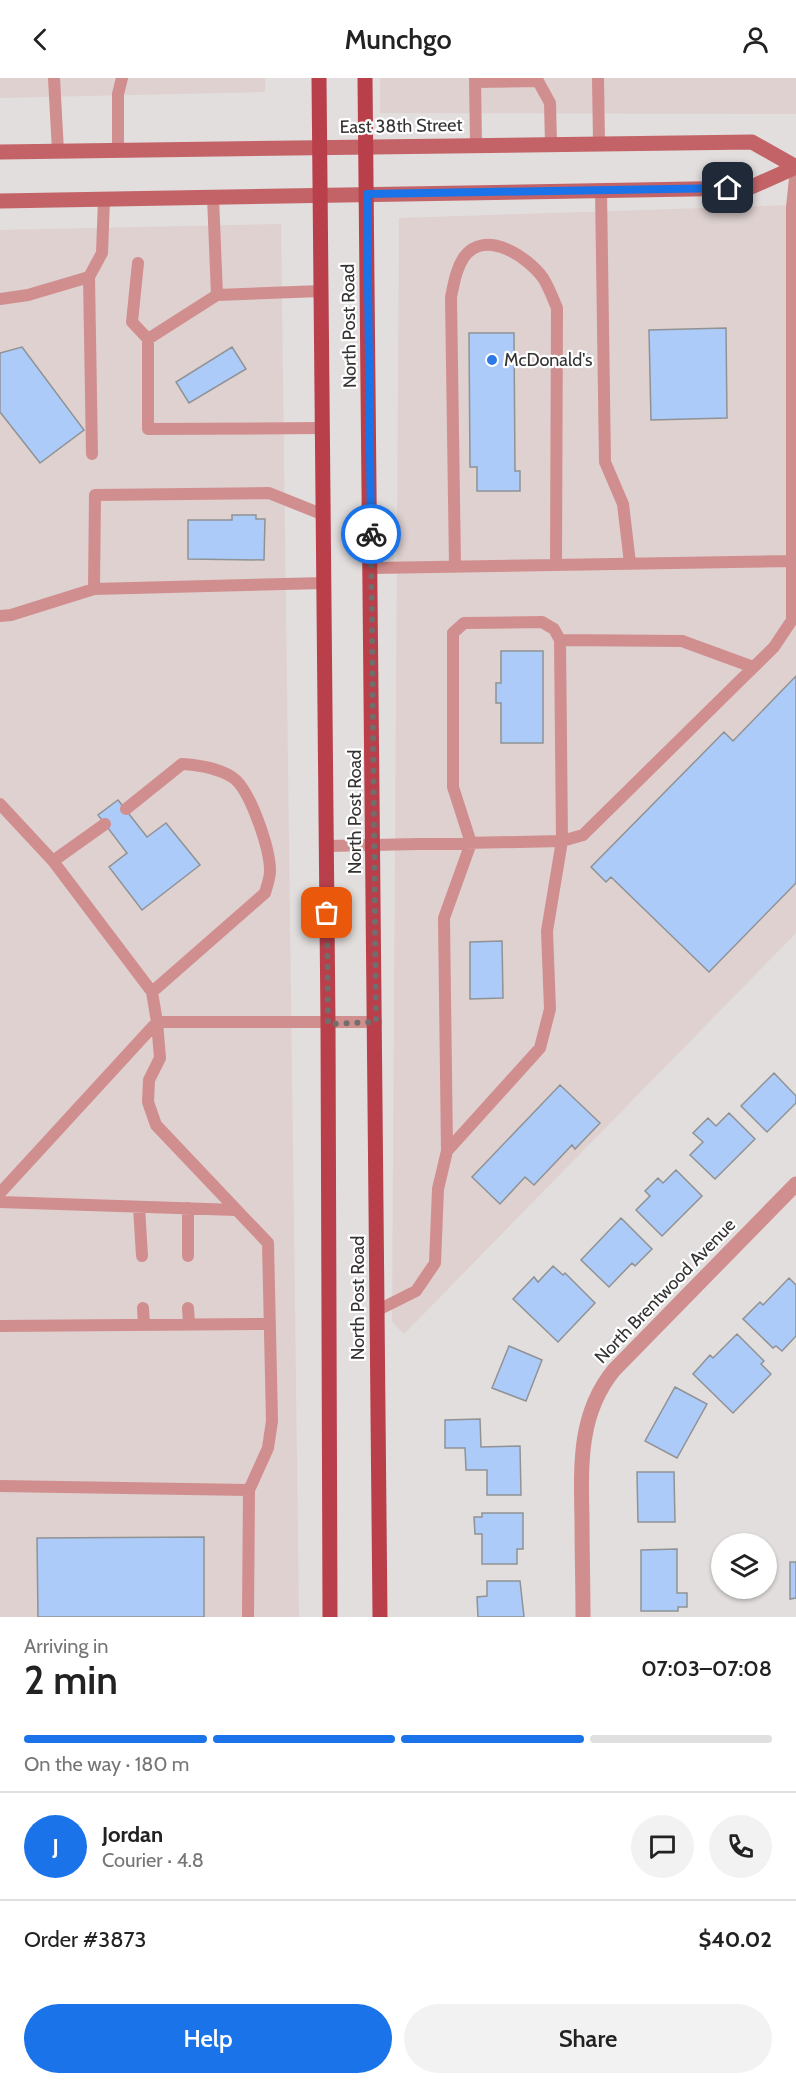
<!DOCTYPE html>
<html lang="en">
<head>
<meta charset="utf-8">
<style>
  :root { --surface:#fff; --page:#f2f2f2; --text:#222; --muted:#767676; --line:#e0e0e0; --accent:#1a73e8 }
  body { margin:0; font-family:Cabin,sans-serif; background:var(--page); color:var(--text); height:100vh; display:flex; flex-direction:column; font-size:22px; white-space:nowrap }
  * { box-sizing:border-box; margin:0 }
  p { font-size:20px; color:var(--muted) }
  .icon { flex:none; width:33px; height:33px; fill:none; stroke:currentColor; stroke-width:2; stroke-linecap:round; stroke-linejoin:round }
  .map { position:relative; height:1539px; overflow:hidden }
  .side { display:flex; flex-direction:column; background:var(--surface); flex:1 }
  .side>* { flex:none }
  .tools { position:absolute; left:711px; top:1455px; display:grid; gap:12px }
  .tools a { display:grid; place-items:center; width:66px; height:66px; border-radius:50%; background:var(--surface); box-shadow:0 2px 4px #0004; font-size:30px }
  .pin { position:absolute; display:grid; place-items:center; width:51px; height:51px; color:#fff; margin:-26px; border-radius:12px; box-shadow:0 3px 9px #0006 }
  .courier { position:absolute; display:grid; place-items:center; width:60px; height:60px; margin:-30px; border:4px solid #1a73e8; border-radius:50%; background:#fff; color:#222; box-shadow:0 2px 8px #0007 }
  .overview em { font-style:normal; font-weight:600 }
  .overview div { display:flex; flex-direction:column-reverse }
  .overview { display:flex; align-items:center; justify-content:space-between; height:102px; padding:0 24px }
  h1 { font-size:39px; font-weight:600; line-height:45px }
  .bar { display:grid; grid-template-columns:repeat(4,1fr); gap:9px 6px; align-content:center; height:72px; padding:0 24px }
  .bar i { height:8px; border-radius:4px; background:var(--line) }
  .bar .selected { background:var(--accent) }
  .bar p { grid-column:span 4 }
  .line { display:flex; align-items:center; gap:15px; padding:0 24px; border-top:2px solid var(--line) }
  .line div { flex:1 }
  .round { display:grid; place-items:center; flex:none; width:63px; height:63px; border-radius:32px; background:var(--page) }
  .button { display:flex; gap:12px; margin-top:auto; padding:12px 24px }
  .button a { flex:1; height:69px; border-radius:36px; background:var(--accent); color:#fff; font-size:24px; font-weight:600; line-height:69px; text-align:center }
  .button a+a { background:var(--page); color:var(--text) }
  header { display:flex; justify-content:space-between; align-items:center; height:78px; padding:0 24px; background:var(--surface); font-size:27px; font-weight:600 }
  .map>svg:first-child { display:block }
</style>
</head>
<body>
<header><svg class="icon" aria-label="back" viewBox="0 0 24 24"><path d="M15 5l-7 7 7 7"/></svg>Munchgo<svg class="icon" aria-label="person" viewBox="0 0 24 24"><circle cx="12" cy="8" r="4"/><path d="M4 21q1-7 8-7t8 7"/></svg></header>
<div class="map">
<svg width="796" height="1539" viewBox="0 0 796 1539">
  <rect width="100%" height="100%" fill="#e2dedd"/>
  <path fill="#ded1d0" d="M0,0h265v14l-265,6z
    M380,0h416v36l-416,-1z
    M796,127v728l-392,401 -12,-12 7,-1104z
    M281,146l18,1393h-299v-1387z"/>
  <path fill="#accbf9" stroke="#909294" stroke-width="1.5" d="M726,250l1,90 -76,2 -2,-90z
    M469,255h45l1,138h5v20h-43v-24h-7z
    M22,269l62,83 -44,33 -40,-51v-59z
    M232,269l14,22 -57,34 -13,-21z
    M232,437h24v4h9l-1,41 -76,-1v-39h44z
    M501,573h42v92h-42v-40h-5v-20h5z
    M796,598v207l-87,89 -98,-95 -5,5 -15,-15 133,-135 9,9z
    M118,722l29,37 19,-14 34,42 -58,45 -33,-43 18,-14 -29,-38z
    M502,863l1,57 -33,1v-57z
    M774,995l22,23v7l-29,29 -26,-26z
    M560,1007l40,38 -25,26 -3,-4 -38,40 -9,-8 -25,27 -28,-27z
    M729,1035l26,26 -40,40 -25,-24 13,-13 -10,-9 15,-15 8,8z
    M676,1092l26,26 -40,40 -26,-26 14,-14 -5,-5 13,-13 5,5z
    M621,1140l31,31 -17,17 -3,-3 -23,24 -28,-27z
    M553,1188l10,9 2,-2 30,30 -37,39 -45,-43 21,-22 4,5z
    M789,1200l7,7v51l-14,15 -6,-5 -3,2 -30,-29 17,-17 3,3z
    M737,1256l27,27 -3,3 10,10 -38,39 -40,-39 17,-19 3,3z
    M509,1268l33,14 -16,41 -34,-13z
    M675,1309l32,17 -30,54 -32,-17z
    M480,1341l1,28 39,-1 1,49h-34v-25h-21l-1,-22h-20v-28z
    M637,1394h37l1,50h-37z
    M482,1435h41v36h-6v15h-35v-30h-7l-1,-17h8z
    M204,1459v80h-166l-1,-79z
    M677,1471v44h10v14h-9v4h-37v-61z
    M790,1484h6v36l-6,1z
    M487,1503h33l4,36h-46l-1,-20 10,-1z"/>
  <g fill="none" stroke-linecap="round" stroke-linejoin="round">
    <path stroke="#d18e8e" stroke-width="12" d="M54,0l4,73
      M475,0l1,66
      M598,0l1,64
      M475,4l63,-1 12,22 1,40
      M118,73v-57l4,-16
      M601,112l4,272 18,42 7,59
      M213,119l4,98 104,-4
      M138,185l-6,59 16,17
      M217,217l-69,44v90l175,-1
      M0,221l28,-4 61,-18
      M92,376l-3,-177 13,-24 2,-53
      M324,437l-55,-22 -174,2 -1,94 230,-6
      M455,488l-4,-269c3,-14 5,-28 13,-40 21,-29 64,0 79,21 6,9 10,21 14,30l-1,257
      M372,490l420,-7
      M0,538l11,-1 83,-26
      M560,562l122,1 71,26
      M0,726l53,57 99,131 5,30h219
      M126,731l56,-45c16,1 36,4 50,13 18,11 38,72 38,94 0,7 -3,15 -5,22l-113,99
      M327,768l235,-5 21,-6 191,-188 18,-27v-413l4,-38
      M53,783l52,-37
      M157,944l3,36 -11,22 -1,22 8,23 112,118 4,178 -4,27 -19,42
      M0,1115l157,-171
      M0,1124l236,8
      M139,1129l3,49
      M188,1130v48
      M143,1230l1,17
      M188,1230l1,16
      M378,1232l38,-19 19,-28 3,-74 9,-38 93,-103 10,-39 -3,-78 15,-90 -2,-201 -6,-11 -12,-7 -78,1 -11,10v154l18,56 -27,75 3,233
      M0,1248l270,-2
      M0,1408l249,4 -1,127"/>
    <path stroke="#d18e8e" stroke-width="15" d="M583,1539c0,-32 -1,-65 -1,-97 -1,-54 -4,-106 32,-150l182,-186"/>
    <path stroke="#c46367" stroke-width="15" d="M0,74l752,-10 44,25
      M0,123l749,-13 47,-21"/>
    <path stroke="#b9404b" stroke-width="15" d="M319,0l9,946 2,593
      M365,0l15,1539"/>
  </g>
  <g fill="none" stroke-linecap="round" stroke-linejoin="round">
    <path stroke="#716e6e" stroke-width="6" stroke-dasharray="0 10.8" d="M327,835l1,111 48,-2 -5,-488"/>
    <path stroke="#1a73e8" stroke-width="8" d="M371,456l-4,-340 361,-6"/>
  </g>
  <circle fill="#2d79e5" stroke="#fff" stroke-width="2" cx="492" cy="282" r="6"/>
  <g text-anchor="middle" dominant-baseline="central" stroke-width="4.5" stroke-linejoin="round" paint-order="stroke">
    <g font-size="18" fill="#343232" stroke="#fff">
      <text transform="translate(401 48) rotate(-1)">East 38th Street</text>
      <text transform="translate(349 248) rotate(-91)">North Post Road</text>
      <text transform="translate(355 734) rotate(-90)">North Post Road</text>
      <text transform="translate(665 1213) rotate(-46)">North Brentwood Avenue</text>
      <text transform="translate(358 1220) rotate(-90)">North Post Road</text>
    </g>
    <g font-size="18" fill="#343232" stroke="#fff" text-anchor="start">
      <text x="504" y="282">McDonald's</text>
    </g>
  </g>
</svg>
<div class="tools">
<a><svg class="icon" aria-label="layers" viewBox="0 0 24 24"><path d="M12 4l9 5-9 5-9-5zM3 14l9 5 9-5"/></svg></a>
</div>
<div class="pin" style="left:327px;top:835px;background:#ea580c"><svg class="icon" aria-label="bag" viewBox="0 0 24 24"><path d="M5 8h14l-1 12H6zM9 8a3 3 0 0 1 6 0"/></svg></div>
<div class="pin" style="left:728px;top:110px;background:#1f2937"><svg class="icon" aria-label="home" viewBox="0 0 24 24"><path d="M3 11l9-7 9 7M6 9v11h12V9"/></svg></div>
<div class="courier" style="left:371px;top:456px"><svg class="icon" aria-label="bike" viewBox="0 0 24 24"><circle cx="6" cy="16" r="4"/><circle cx="18" cy="16" r="4"/><path d="M6 16l4-8h5l3 8M10 8l3 8H6M13 5h3"/></svg></div>
</div>
<section class="side">
<div class="overview"><div><h1>2 min</h1><p>Arriving in</p></div><em>07:03–07:08</em></div>
<div class="bar"><i class="selected"></i><i class="selected"></i><i class="selected"></i><i></i><p>On the way · 180 m</p></div>
<div class="line" style="height:108px"><b class="round" style="background:var(--accent);color:#fff">J</b><div><b>Jordan</b><p>Courier · 4.8</p></div><a class="round"><svg class="icon" aria-label="chat" viewBox="0 0 24 24"><path d="M4 5h16v11H9l-5 4z"/></svg></a><a class="round"><svg class="icon" aria-label="phone" viewBox="0 0 24 24"><path d="M5 4h4l2 5-3 2q2 4 5 5l2-3 5 2v4C11 20 4 13 5 4z"/></svg></a></div>
<div class="line" style="height:78px"><div>Order #3873</div><b>$40.02</b></div>
<div class="button"><a>Help</a><a>Share</a></div>
</section>
</body>
</html>
